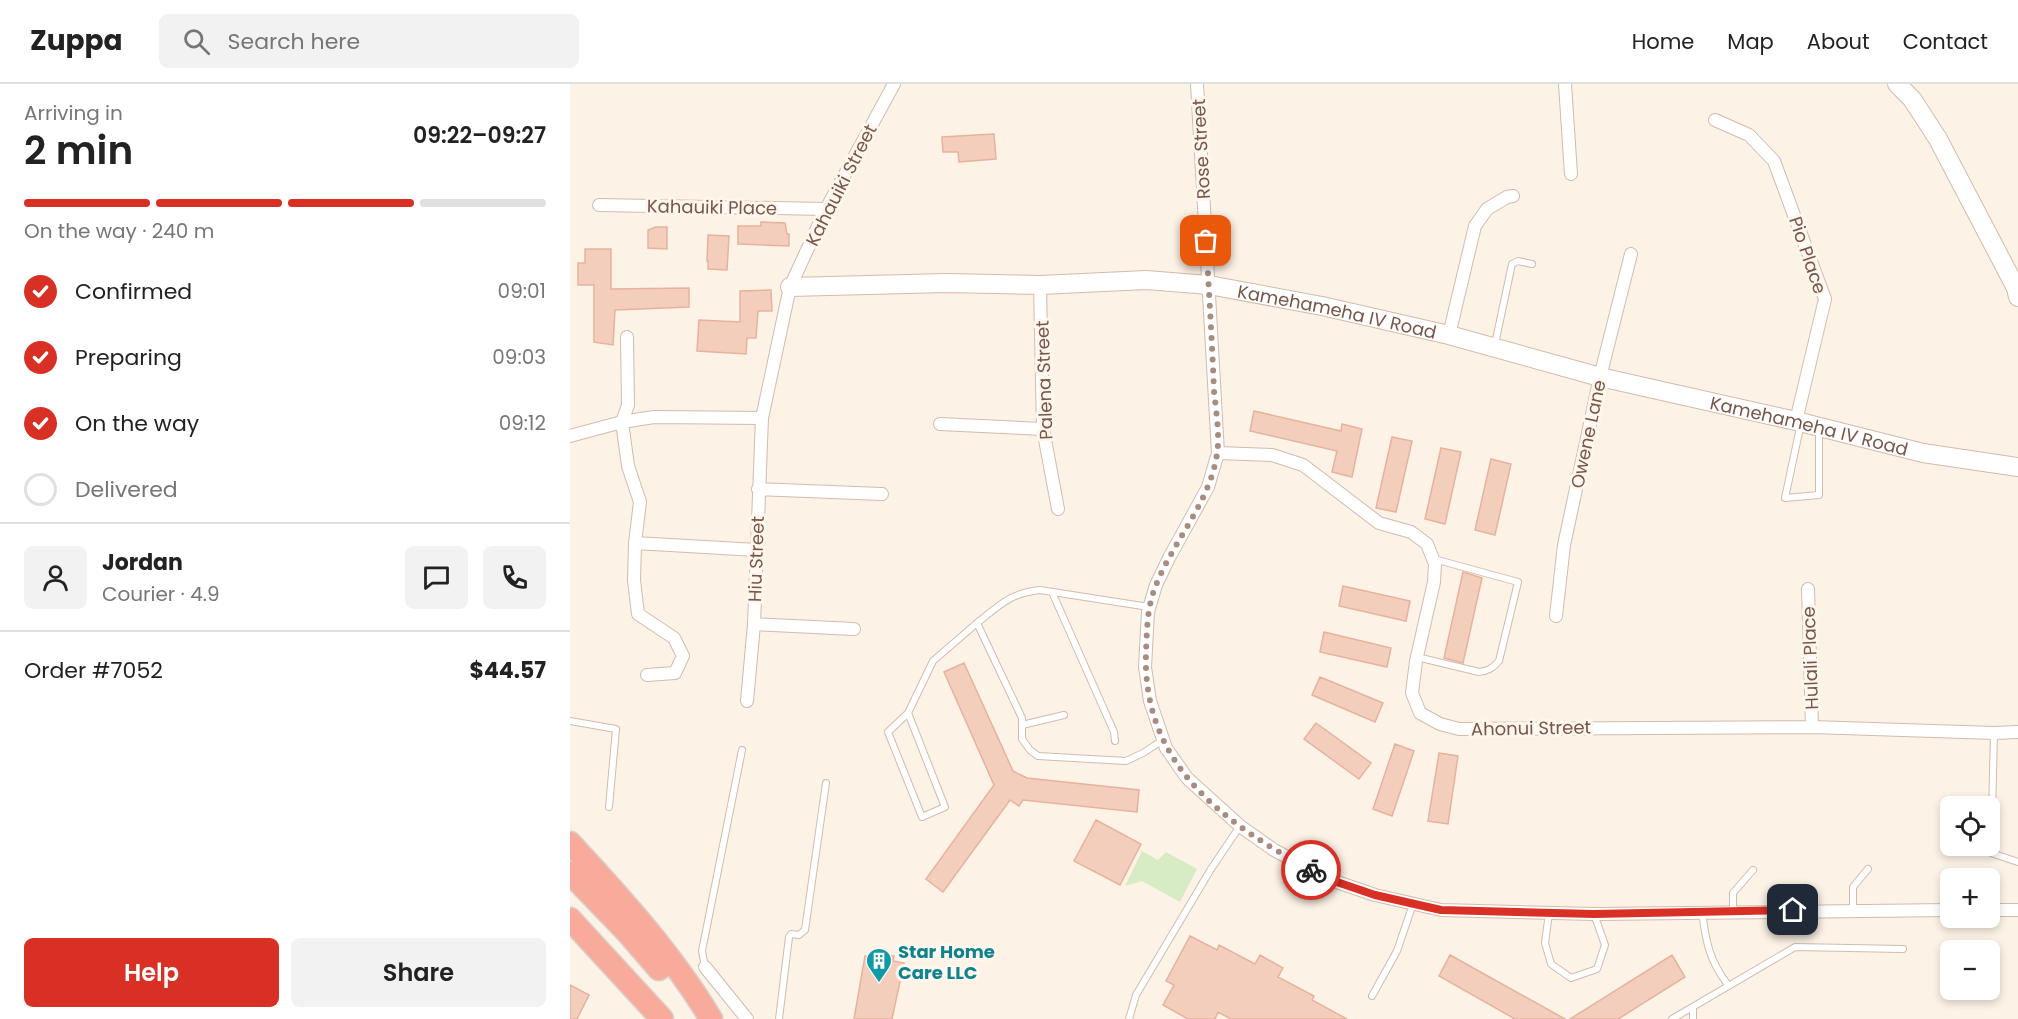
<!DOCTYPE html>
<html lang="en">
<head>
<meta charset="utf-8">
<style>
  :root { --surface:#fff; --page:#f2f2f2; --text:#222; --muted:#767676; --line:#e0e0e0; --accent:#d93025 }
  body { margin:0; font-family:Poppins,sans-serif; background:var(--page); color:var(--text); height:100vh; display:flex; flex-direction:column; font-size:22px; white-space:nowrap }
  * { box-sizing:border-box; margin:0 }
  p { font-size:20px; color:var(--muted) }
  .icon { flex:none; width:33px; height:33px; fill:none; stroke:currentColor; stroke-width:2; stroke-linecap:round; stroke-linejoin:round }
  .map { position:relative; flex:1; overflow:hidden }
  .panel { display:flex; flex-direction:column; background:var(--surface); width:570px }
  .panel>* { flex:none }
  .fabs { position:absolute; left:1370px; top:712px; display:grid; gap:12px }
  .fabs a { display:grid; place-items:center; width:60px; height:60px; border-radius:9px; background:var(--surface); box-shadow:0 3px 9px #0003; font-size:30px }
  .pin { position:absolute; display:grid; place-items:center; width:51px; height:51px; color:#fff; margin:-26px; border-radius:12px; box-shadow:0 3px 9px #0006 }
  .courier { position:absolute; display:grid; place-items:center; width:60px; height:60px; margin:-30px; border:4px solid #d93025; border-radius:50%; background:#fff; color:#222; box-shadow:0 2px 8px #0007 }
  .summary em { font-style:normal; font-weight:600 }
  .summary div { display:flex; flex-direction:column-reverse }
  .summary { display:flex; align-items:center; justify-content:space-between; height:102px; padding:0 24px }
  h1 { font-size:39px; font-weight:600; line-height:45px }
  .bar { display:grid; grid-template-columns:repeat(4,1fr); gap:9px 6px; align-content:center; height:72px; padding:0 24px }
  .bar i { height:8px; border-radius:4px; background:var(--line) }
  .bar .on { background:var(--accent) }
  .bar p { grid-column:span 4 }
  .line { display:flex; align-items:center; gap:15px; padding:0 24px; border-top:2px solid var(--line) }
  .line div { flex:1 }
  .round { display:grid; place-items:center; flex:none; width:63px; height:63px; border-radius:9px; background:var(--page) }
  ol { padding:0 24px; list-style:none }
  li { display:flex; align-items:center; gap:18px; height:66px }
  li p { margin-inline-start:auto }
  li .icon { padding:6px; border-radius:50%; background:var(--accent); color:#fff; stroke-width:4 }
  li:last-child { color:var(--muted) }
  li i { width:33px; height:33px; border:3px solid var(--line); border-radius:50% }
  .primary-button { display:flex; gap:12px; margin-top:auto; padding:12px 24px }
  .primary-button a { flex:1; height:69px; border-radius:9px; background:var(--accent); color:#fff; font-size:24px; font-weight:600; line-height:69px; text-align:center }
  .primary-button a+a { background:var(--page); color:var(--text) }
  header { display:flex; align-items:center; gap:36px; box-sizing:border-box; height:84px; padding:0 30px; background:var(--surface); border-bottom:2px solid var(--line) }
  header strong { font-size:28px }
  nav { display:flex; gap:33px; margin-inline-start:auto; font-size:21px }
  .search { width:420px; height:54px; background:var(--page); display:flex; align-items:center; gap:15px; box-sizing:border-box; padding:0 21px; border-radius:9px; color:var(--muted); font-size:22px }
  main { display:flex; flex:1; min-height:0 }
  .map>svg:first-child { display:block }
</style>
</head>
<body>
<header>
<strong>Zuppa</strong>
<div class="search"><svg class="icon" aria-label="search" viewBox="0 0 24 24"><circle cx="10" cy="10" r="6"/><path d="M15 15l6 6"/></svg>Search here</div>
<nav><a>Home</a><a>Map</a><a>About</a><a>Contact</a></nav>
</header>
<main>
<section class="panel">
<div class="summary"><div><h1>2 min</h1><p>Arriving in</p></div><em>09:22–09:27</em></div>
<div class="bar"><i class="on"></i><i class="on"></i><i class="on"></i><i></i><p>On the way · 240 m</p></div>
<ol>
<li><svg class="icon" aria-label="check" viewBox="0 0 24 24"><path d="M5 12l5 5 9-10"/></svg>Confirmed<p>09:01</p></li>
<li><svg class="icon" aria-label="check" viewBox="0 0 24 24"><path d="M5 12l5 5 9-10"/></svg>Preparing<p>09:03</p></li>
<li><svg class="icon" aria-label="check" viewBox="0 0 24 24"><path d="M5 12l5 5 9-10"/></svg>On the way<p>09:12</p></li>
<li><i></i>Delivered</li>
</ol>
<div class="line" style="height:108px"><a class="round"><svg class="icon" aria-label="person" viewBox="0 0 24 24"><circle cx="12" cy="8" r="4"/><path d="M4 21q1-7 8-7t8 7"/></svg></a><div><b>Jordan</b><p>Courier · 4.9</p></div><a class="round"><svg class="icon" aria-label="chat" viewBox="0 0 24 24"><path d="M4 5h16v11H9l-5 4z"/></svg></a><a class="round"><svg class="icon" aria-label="phone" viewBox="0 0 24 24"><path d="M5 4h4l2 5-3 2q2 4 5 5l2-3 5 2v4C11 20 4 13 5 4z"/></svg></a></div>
<div class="line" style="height:78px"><div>Order #7052</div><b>$44.57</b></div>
<div class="primary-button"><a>Help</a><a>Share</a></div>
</section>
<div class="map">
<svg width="1448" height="935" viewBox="0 0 1448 935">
  <rect width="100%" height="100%" fill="#fdf2e6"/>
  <path fill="#d7ecc4" d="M572,767l16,9 8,-8 31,17 -17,33 -38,-21 -17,5z"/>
  <path fill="#f4cebd" stroke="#e7b29c" stroke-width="1.5" d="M424,50l2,25 -37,3 -1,-10h-15l-1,-15z
    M191,138l24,1 2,11h2v12l-51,-2v-18h23z
    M86,143h11v22l-19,-1v-18z
    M138,151l21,1 -2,34 -19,-1v-8h-1z
    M15,165h26v40l78,-1v19l-74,3 -2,35 -19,-3v-57h-16v-22h7z
    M201,206l1,21h-14l-2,27h-9l-1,16 -49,-3 2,-31 41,2v-31z
    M684,327l87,20 1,-7 20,5 -10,48 -20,-5 5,-21 -87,-20z
    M822,353l20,4 -16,71 -20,-4z
    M871,364l20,4 -16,72 -20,-5z
    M921,375l20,5 -16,71 -20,-5z
    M893,488l19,6 -19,85 -19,-5z
    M773,502l67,15 -4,20 -67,-15z
    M754,548l67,16 -4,19 -67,-15z
    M394,579l49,108 14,7 112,12 -2,22 -114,-12 -4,6 -9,-6 -67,92 -17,-13 68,-94 -50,-113z
    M750,593l63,26 -8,19 -63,-27z
    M746,639l55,40 -12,16 -55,-40z
    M825,660l19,7 -22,65 -19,-7z
    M869,669l19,3 -10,68 -20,-3z
    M526,736l45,24 -21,41 -46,-24z
    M620,852l27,14 2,-5 36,19 5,-9 23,13 -5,9 36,19 -2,4 35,19h-116l-13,-7 -3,7h-27l-25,-14 11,-20 -8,-4z
    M313,870l11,2 -1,5 11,2 -12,56h-38l11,-63 17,3z
    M880,871l115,64h-50l-76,-43z
    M1102,871l13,22 -67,42h-48z
    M0,901l19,10 -12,24h-7z"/>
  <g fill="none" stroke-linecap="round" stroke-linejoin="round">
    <defs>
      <path id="lane" d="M925,260l17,-80 6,-3 14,3
        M1231,339l-16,75 34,-3v-67
        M482,508l62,140 1,9
        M579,523l-109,-17c-30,3 -40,15 -63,33l45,95v21l8,11 8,6 88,5 17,-8 20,-13
        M847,573l62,15c9,-1 14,-4 20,-11l19,-79 -84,-23
        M338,629l37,94 -23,10 -34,-85 20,-19 25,-52 44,-38
        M0,637l46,8 -7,78
        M452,641l42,-10
        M1424,649l-3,120 27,9
        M1283,826v-23l15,-18
        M1163,827v-18l20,-23
        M1132,828c4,30 7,48 26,73
        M979,829l-4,30 6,21 20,14 26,-9 8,-24 -11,-31
        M135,883l-3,-16 40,-201
        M802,912l25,-45 16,-47
        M1123,923v12
        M209,935l10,-82 2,-3 8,1 6,-5 21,-147
        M559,935l7,-24 75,-126 29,-43
        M1102,935l123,-72 108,2"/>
      <path id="street" d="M627,0l21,369 -10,34 -39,71 -13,27 -8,27 -3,55 5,34 16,47 21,30 53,48 34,24 54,29 47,16 66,15 153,4 356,-4
        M995,0l6,90
        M1145,36l34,15 25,26 51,138 -29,122
        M29,121l227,4
        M470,201l3,144 15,80
        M879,251l26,-109 12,-17 20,-12 6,-1
        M57,253l1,68 -6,17 6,44 12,36 -5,41 -1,37 4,34 36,24 9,18 -8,17 -28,2
        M370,340l103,5
        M0,352l52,-14 32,-5 108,1
        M648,369l54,2 31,10 76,58 32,9 16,12 8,20 -1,18 -18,79 -4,32 8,20 20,11 19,5 353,-2 182,6 24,-1
        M188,405l124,5
        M65,459l122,7
        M1238,505l4,138
        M986,532l8,-71 36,-168 31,-123
        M184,540l100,5
        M177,617l7,-77 8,-206 28,-131 36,-78 68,-125
        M1419,826h29
        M135,883l42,52"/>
      <g id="secondary">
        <path d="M1327,0l15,15 26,40 78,149 2,9"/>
        <path id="s1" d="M220,203l156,-4 94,2 106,-5 63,5 113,21 127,29 151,42 196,44 127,32 95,14"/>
      </g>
      <path id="highway" d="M0,759c51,55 102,111 141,176
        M0,789l57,59 32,37
        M0,835l92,100"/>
    </defs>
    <use href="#lane" stroke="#d2bbae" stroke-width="8"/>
    <use href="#street" stroke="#d2bbae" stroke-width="14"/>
    <use href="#secondary" stroke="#d5baab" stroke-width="20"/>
    <use href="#highway" stroke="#d9d0cc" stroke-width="25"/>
    <use href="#lane" stroke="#fff" stroke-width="6"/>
    <use href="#street" stroke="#fff" stroke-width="12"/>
    <use href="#secondary" stroke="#fff" stroke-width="18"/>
    <use href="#highway" stroke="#f9ab9b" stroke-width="22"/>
  </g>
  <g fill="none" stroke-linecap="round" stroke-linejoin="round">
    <path stroke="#a78d80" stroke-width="6" stroke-dasharray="0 10.8" d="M636,157c3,50 6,100 8,150 2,19 6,45 3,63 -7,48 -43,86 -61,131 -9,22 -9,44 -10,67 -4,112 76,170 165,218"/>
    <path stroke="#d93025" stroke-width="8" d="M741,786l17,9 47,16 66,15 153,4 199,-4"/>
  </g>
  <defs>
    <symbol id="building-pin" viewBox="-11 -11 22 30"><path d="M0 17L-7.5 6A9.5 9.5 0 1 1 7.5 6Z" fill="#0f9aa8" stroke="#fff6ed"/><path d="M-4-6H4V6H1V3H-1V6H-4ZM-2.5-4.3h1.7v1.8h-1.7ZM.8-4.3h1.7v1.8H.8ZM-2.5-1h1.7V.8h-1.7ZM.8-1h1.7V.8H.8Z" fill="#fff"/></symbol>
  </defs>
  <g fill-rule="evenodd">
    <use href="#building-pin" x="294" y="862" width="30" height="40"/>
  </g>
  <g text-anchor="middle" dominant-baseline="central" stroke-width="6" stroke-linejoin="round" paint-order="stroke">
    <g font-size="18" fill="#785649" stroke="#fff6ed">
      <text transform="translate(631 65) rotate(-93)">Rose Street</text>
      <text transform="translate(271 101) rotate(-63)">Kahauiki Street</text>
      <text transform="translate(142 123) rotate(1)">Kahauiki Place</text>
      <text transform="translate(1238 171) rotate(71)">Pio Place</text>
      <text stroke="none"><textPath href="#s1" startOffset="550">Kamehameha IV Road</textPath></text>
      <text transform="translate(474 296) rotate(-92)">Palena Street</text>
      <text stroke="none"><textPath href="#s1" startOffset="1036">Kamehameha IV Road</textPath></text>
      <text transform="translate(1018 350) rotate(-78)">Owene Lane</text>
      <text transform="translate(186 475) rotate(-88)">Hiu Street</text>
      <text transform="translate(1240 574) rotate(-92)">Hulali Place</text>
      <text transform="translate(961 644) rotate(-1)">Ahonui Street</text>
    </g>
    <g font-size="18" font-weight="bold" fill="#0d838f" stroke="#fff6ed" text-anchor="start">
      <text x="328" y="867">Star Home<tspan x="328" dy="21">Care LLC</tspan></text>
    </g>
  </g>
</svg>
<div class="fabs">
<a><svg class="icon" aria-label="locate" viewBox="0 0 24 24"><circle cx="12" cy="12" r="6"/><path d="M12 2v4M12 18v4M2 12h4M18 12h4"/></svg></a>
<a>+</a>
<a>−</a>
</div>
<div class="pin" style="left:636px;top:157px;background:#ea580c"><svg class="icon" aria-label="bag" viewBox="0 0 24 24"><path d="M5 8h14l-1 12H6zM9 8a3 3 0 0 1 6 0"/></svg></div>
<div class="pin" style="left:1223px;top:826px;background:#1f2937"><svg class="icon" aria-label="home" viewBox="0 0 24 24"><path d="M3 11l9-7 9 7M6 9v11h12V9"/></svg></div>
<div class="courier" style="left:741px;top:786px"><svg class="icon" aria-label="bike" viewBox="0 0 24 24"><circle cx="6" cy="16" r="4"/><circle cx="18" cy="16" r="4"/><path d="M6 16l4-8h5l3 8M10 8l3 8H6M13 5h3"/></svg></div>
</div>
</main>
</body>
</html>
